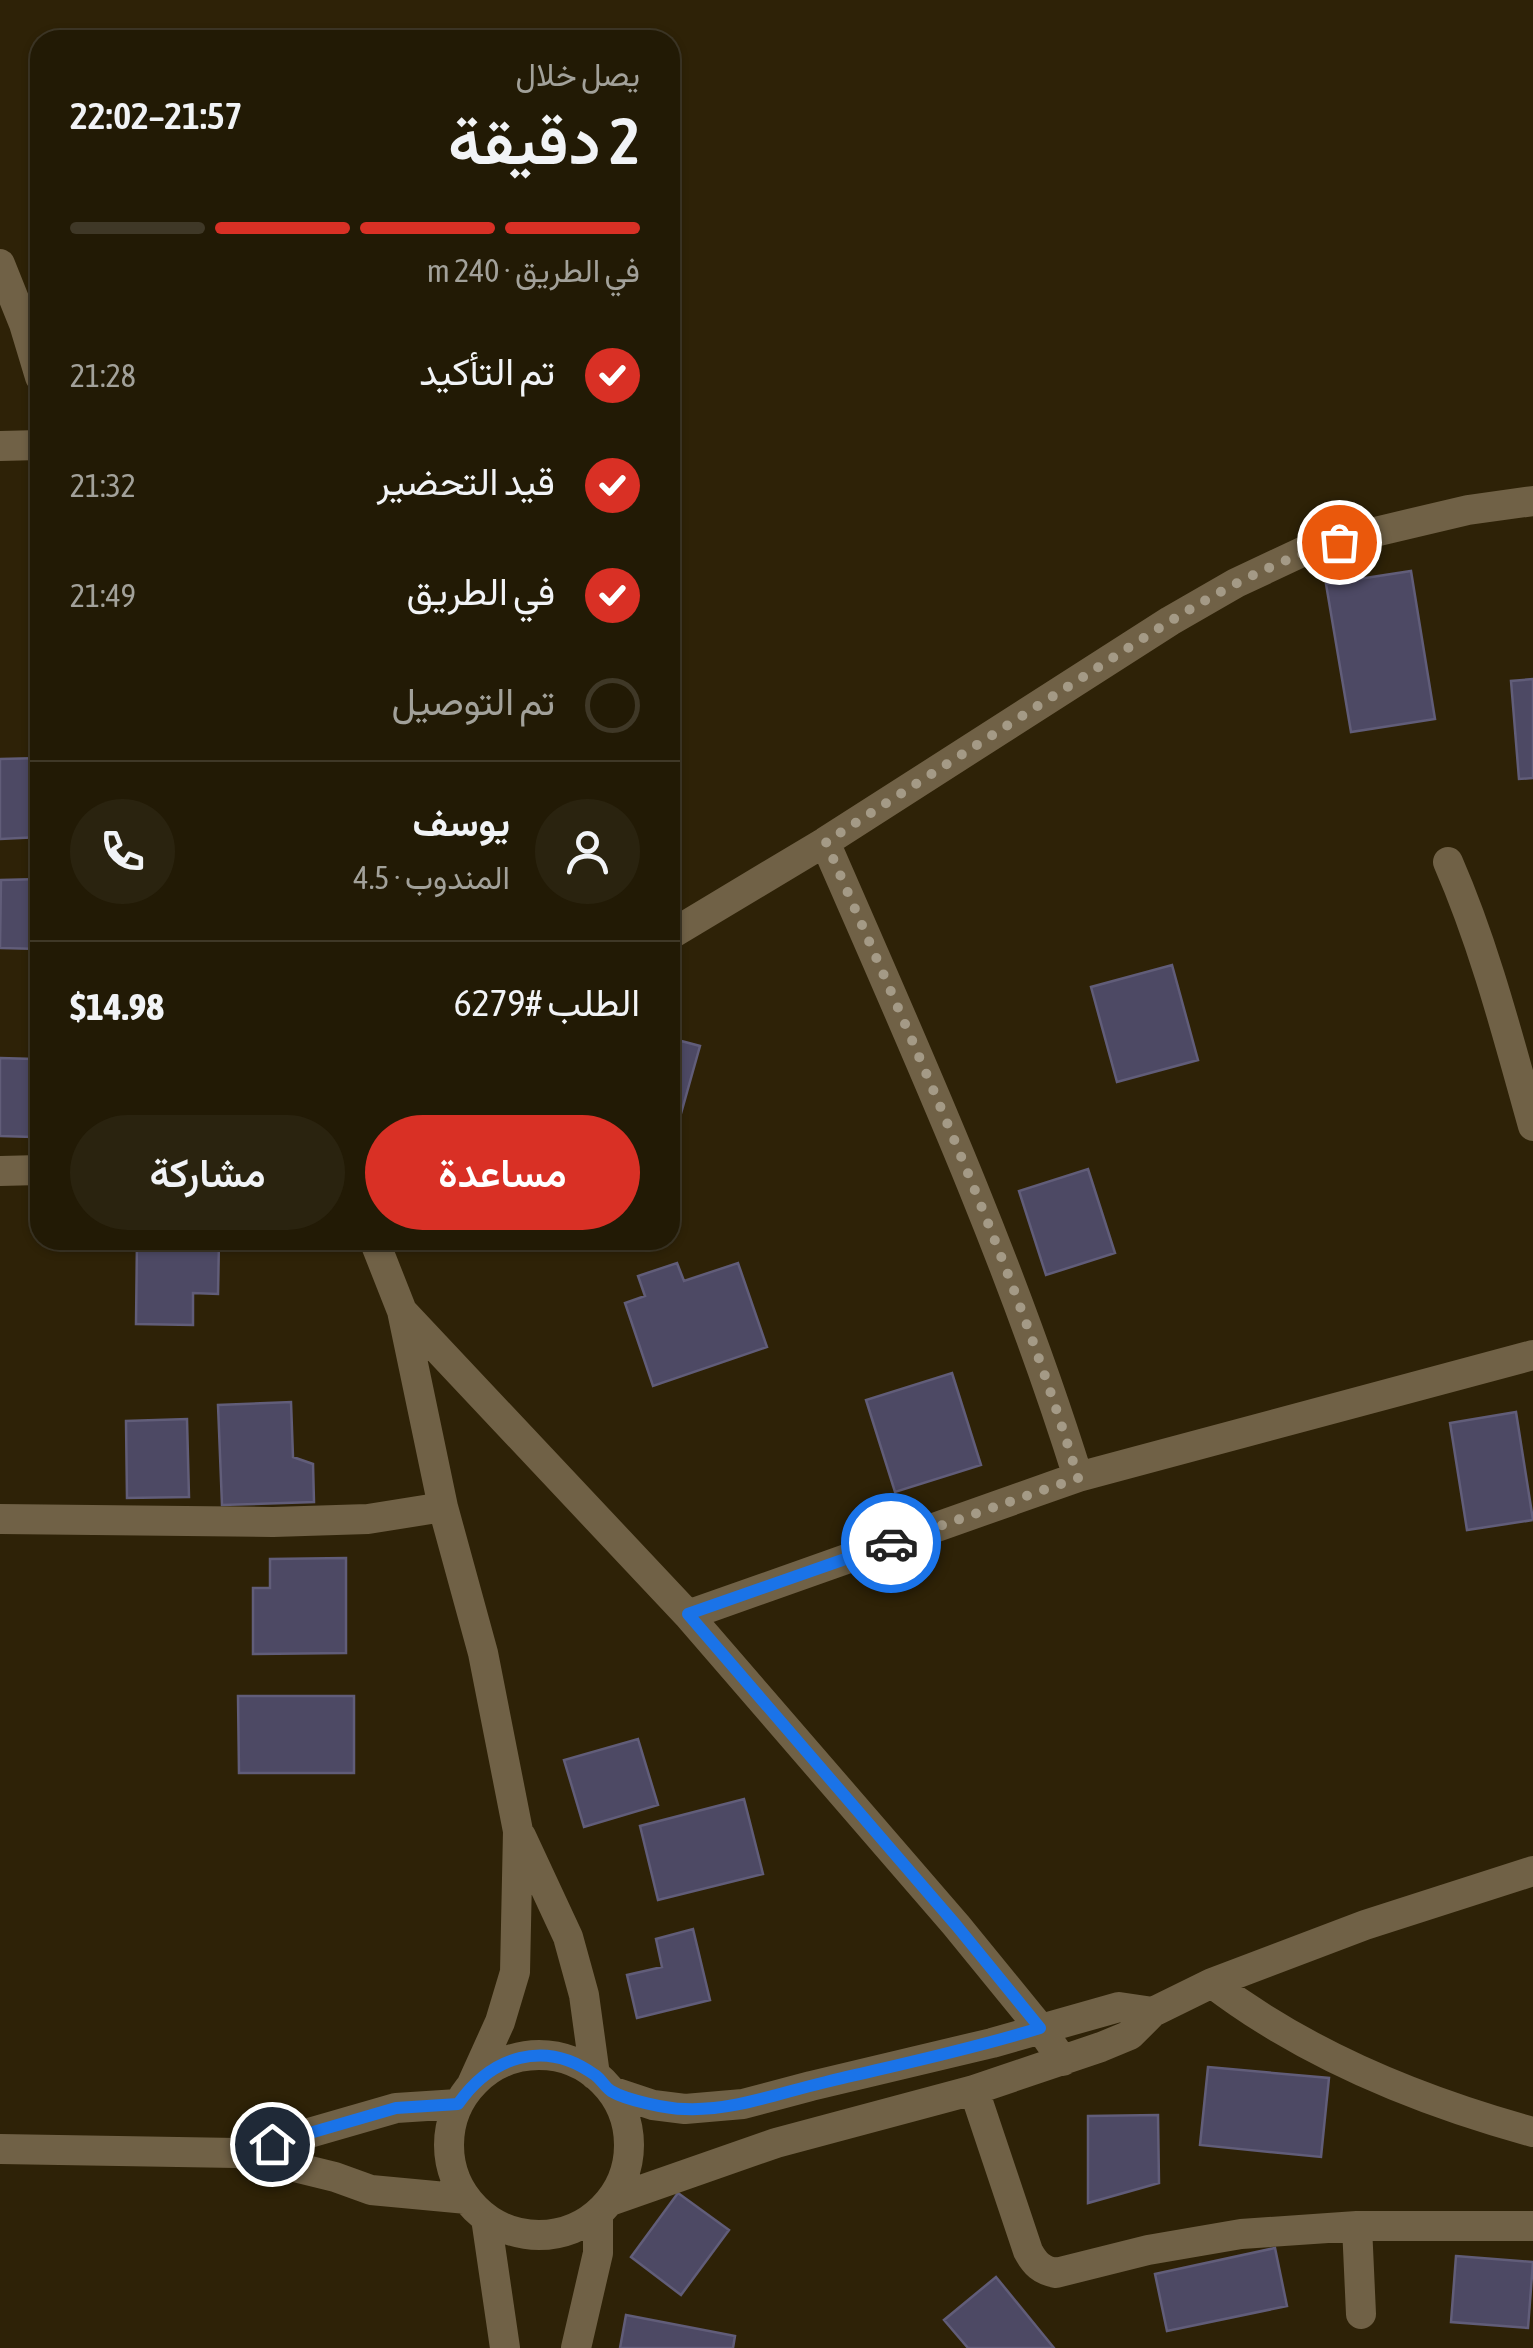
<!DOCTYPE html>
<html lang="ar">
<head>
<meta charset="utf-8">
<style>
  :root { --surface:#221a05; --page:#2a230f; --text:#f1f3f6; --muted:#a2a19a; --line:#3f3827; --accent:#d93025 }
  body { margin:0; font-family:"Asap Condensed",Vazirmatn,sans-serif; background:var(--page); color:var(--text); direction:rtl; height:100vh; display:flex; flex-direction:column; font-size:38px; white-space:nowrap }
  * { box-sizing:border-box; margin:0 }
  p { font-size:32px; color:var(--muted) }
  .icon { flex:none; width:55px; height:55px; fill:none; stroke:currentColor; stroke-width:2; stroke-linecap:round; stroke-linejoin:round }
  .map { position:relative; flex:1; overflow:hidden; direction:ltr }
  .drawer { position:absolute; left:30px; top:30px; width:650px; height:1220px; display:flex; flex-direction:column; background:var(--surface); border-radius:30px; box-shadow:0 2px 8px #0004,0 0 0 2px var(--line); direction:rtl }
  .drawer>* { flex:none }
  .pin { position:absolute; display:grid; place-items:center; width:85px; height:85px; color:#fff; margin:-42px; border:5px solid #fff; border-radius:50%; box-shadow:0 2px 10px #0007 }
  .courier { position:absolute; display:grid; place-items:center; width:100px; height:100px; margin:-50px; border:8px solid #1a73e8; border-radius:50%; background:#fff; color:#222; box-shadow:0 2px 12px #0007 }
  .overview em { font-style:normal; font-weight:600 }
  .overview div { display:flex; flex-direction:column-reverse }
  .overview { display:flex; align-items:center; justify-content:space-between; height:170px; padding:0 40px }
  h1 { font-size:65px; font-weight:600; line-height:75px }
  .bar { display:grid; grid-template-columns:repeat(4,1fr); gap:15px 10px; align-content:center; height:120px; padding:0 40px }
  .bar i { height:12px; border-radius:8px; background:var(--line) }
  .bar .selected { background:var(--accent) }
  .bar p { grid-column:span 4 }
  .line { display:flex; align-items:center; gap:25px; padding:0 40px; border-top:2px solid var(--line) }
  .line div { flex:1 }
  .round { display:grid; place-items:center; flex:none; width:105px; height:105px; border-radius:52px; background:var(--page) }
  ol { padding:0 40px; list-style:none }
  li { display:flex; align-items:center; gap:30px; height:110px }
  li p { margin-inline-start:auto }
  li .icon { padding:10px; border-radius:50%; background:var(--accent); color:#fff; stroke-width:4 }
  li:last-child { color:var(--muted) }
  li i { width:55px; height:55px; border:5px solid var(--line); border-radius:50% }
  .primary-button { display:flex; gap:20px; margin-top:auto; padding:20px 40px }
  .primary-button a { flex:1; height:115px; border-radius:60px; background:var(--accent); color:#fff; font-size:40px; font-weight:600; line-height:115px; text-align:center }
  .primary-button a+a { background:var(--page); color:var(--text) }
  .map>svg:first-child { display:block }
</style>
</head>
<body>
<div class="map">
<svg width="1533" height="2348" viewBox="0 0 1533 2348">
  <rect width="100%" height="100%" fill="#2e2207"/>
  <path fill="#4d4964" stroke="#615d79" stroke-width="2.5" d="M1411,571l24,148 -84,13 -25,-148z
    M1533,679v99l-14,1 -8,-98z
    M40,758v79l-40,2v-80z
    M40,879v70l-40,-1 1,-68z
    M1172,965l26,95 -81,22 -26,-95z
    M670,1038l30,8 -27,96 -3,-1z
    M0,1058l34,1v18h6v32h-7v28l-33,-1z
    M1088,1169l27,84 -69,22 -27,-84z
    M137,1240h82l-1,54 -25,-1v32l-57,-1z
    M677,1263l7,18 54,-18 29,84 -114,39 -28,-83 20,-7 -7,-20z
    M952,1373l29,92 -86,27 -29,-92z
    M291,1402l2,55 20,7 1,38 -92,3 -4,-100z
    M1516,1412l17,108 -66,10 -17,-107z
    M187,1419l2,78 -62,1 -1,-77z
    M346,1558v95l-93,1v-66h17v-29z
    M238,1696h116v77h-115z
    M638,1739l20,66 -74,22 -20,-67z
    M744,1799l19,75 -105,26 -18,-74z
    M693,1929l17,71 -73,18 -10,-43 35,-8 -6,-28z
    M1208,2067l121,11 -8,79 -121,-12z
    M1158,2115l1,68 -71,20v-87z
    M678,2193l51,37 -48,65 -50,-38z
    M1275,2248l12,58 -120,25 -12,-57z
    M1456,2256l77,6 -5,66 -77,-6z
    M996,2277l58,71h-86l-24,-28z
    M626,2315l109,21 -2,12h-113z"/>
  <g fill="none" stroke-linecap="round" stroke-linejoin="round">
    <path stroke="#706146" stroke-width="30" d="M0,264l24,60 16,53
      M0,446l40,-1
      M825,842c91,209 185,417 253,635
      M1448,862c37,85 60,175 85,264
      M670,935l155,-93 345,-221 66,-38 66,-31 73,-20 93,-22 65,-9
      M0,1171l40,-1
      M374,1240l28,71 41,196 40,146 35,178 -3,141 -15,50 -28,62
      M402,1311l286,304 268,310 84,103 23,33
      M0,1519l273,3 95,-3 75,-12
      M688,1615l390,-138 455,-122
      M521,1836l47,101 16,58 11,80
      M1212,1983c93,71 208,118 321,149
      M449 2145a90 90 0 1 1 180 0a90 90 0 1 1-180 0Z
      M974,2090l54,161c7,13 13,19 28,22l92,-23 93,-16 116,-8h176
      M611,2091l42,14 32,4 58,-5 68,-18 181,-43 127,-36 34,5
      M0,2149l237,4 98,24 36,13 96,9
      M240,2153l156,-45 62,-4
      M610,2201l166,-58 198,-53 127,-43 29,-12 23,-23 59,-29 153,-58 168,-54
      M486,2218l19,130
      M1357,2226l4,88
      M576,2348l22,-95v-40"/>
  </g>
  <g fill="none" stroke-linecap="round" stroke-linejoin="round">
    <path stroke="#a49a86" stroke-width="10" stroke-dasharray="0 18" d="M891,1543l187,-65c-66,-219 -162,-427 -252,-636 85,-55 171,-110 257,-165 81,-52 163,-109 256,-135"/>
    <path stroke="#1a73e8" stroke-width="12" d="M272,2144l124,-36 62,-4c33,-47 86,-66 137,-29 6,4 10,12 16,16 15,9 56,18 74,18 48,2 94,-16 141,-27 71,-17 143,-32 214,-54l-84,-103 -268,-311 203,-71"/>
  </g>
</svg>
<div class="pin" style="left:1339px;top:542px;background:#ea580c"><svg class="icon" aria-label="bag" viewBox="0 0 24 24"><path d="M5 8h14l-1 12H6zM9 8a3 3 0 0 1 6 0"/></svg></div>
<div class="pin" style="left:272px;top:2144px;background:#1f2937"><svg class="icon" aria-label="home" viewBox="0 0 24 24"><path d="M3 11l9-7 9 7M6 9v11h12V9"/></svg></div>
<div class="courier" style="left:891px;top:1543px"><svg class="icon" aria-label="car" viewBox="0 0 24 24"><path d="M5 17H2v-5l4-1 3-4h7l3 4 3 1v5h-3M9 17h6M6 11h13"/><circle cx="7" cy="17" r="2"/><circle cx="17" cy="17" r="2"/></svg></div>
<section class="drawer">
<div class="overview"><div><h1>2 دقيقة</h1><p>يصل خلال</p></div><em>21:57–22:02</em></div>
<div class="bar"><i class="selected"></i><i class="selected"></i><i class="selected"></i><i></i><p>في الطريق · 240 m</p></div>
<ol>
<li><svg class="icon" aria-label="check" viewBox="0 0 24 24"><path d="M5 12l5 5 9-10"/></svg>تم التأكيد<p>21:28</p></li>
<li><svg class="icon" aria-label="check" viewBox="0 0 24 24"><path d="M5 12l5 5 9-10"/></svg>قيد التحضير<p>21:32</p></li>
<li><svg class="icon" aria-label="check" viewBox="0 0 24 24"><path d="M5 12l5 5 9-10"/></svg>في الطريق<p>21:49</p></li>
<li><i></i>تم التوصيل</li>
</ol>
<div class="line" style="height:180px"><a class="round"><svg class="icon" aria-label="person" viewBox="0 0 24 24"><circle cx="12" cy="8" r="4"/><path d="M4 21q1-7 8-7t8 7"/></svg></a><div><b>يوسف</b><p>المندوب · 4.5</p></div><a class="round"><svg class="icon" aria-label="phone" viewBox="0 0 24 24"><path d="M5 4h4l2 5-3 2q2 4 5 5l2-3 5 2v4C11 20 4 13 5 4z"/></svg></a></div>
<div class="line" style="height:130px"><div>الطلب #6279</div><b>$14.98</b></div>
<div class="primary-button"><a>مساعدة</a><a>مشاركة</a></div>
</section>
</div>
</body>
</html>
